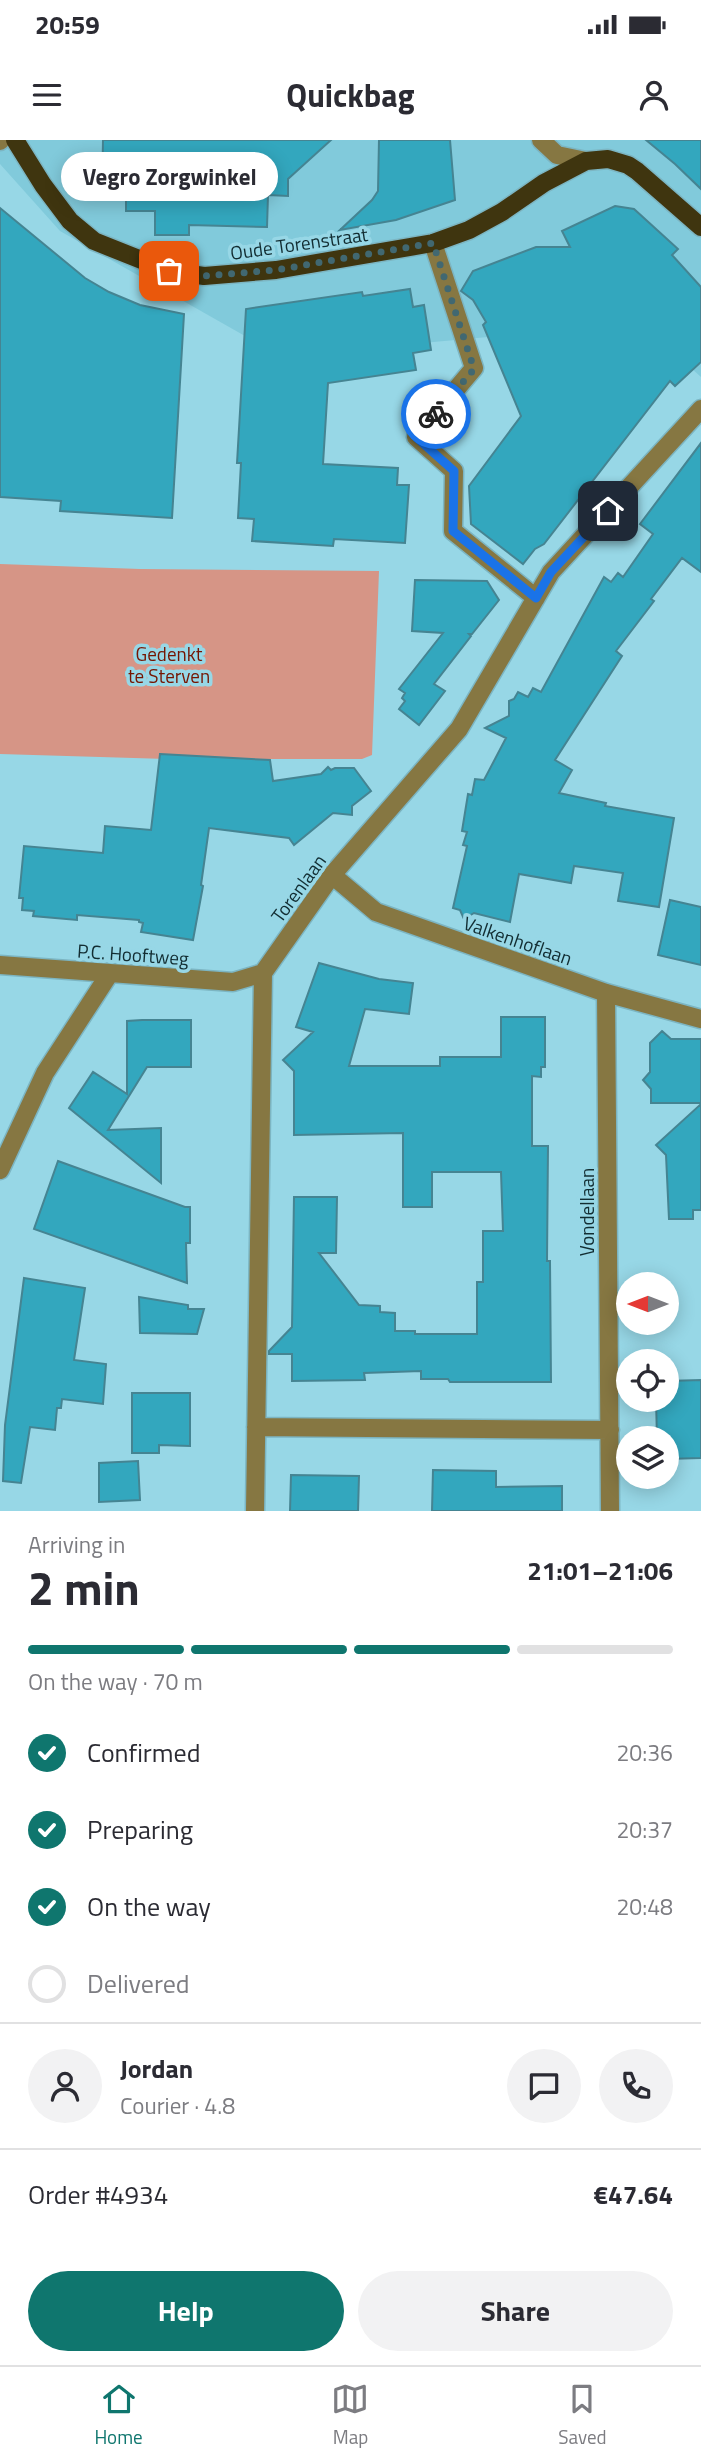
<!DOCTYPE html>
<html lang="en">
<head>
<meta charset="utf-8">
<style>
  :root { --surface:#fff; --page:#f2f2f3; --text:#2b2b33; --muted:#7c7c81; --line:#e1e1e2; --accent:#0f766e }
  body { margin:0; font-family:"Titillium Web",sans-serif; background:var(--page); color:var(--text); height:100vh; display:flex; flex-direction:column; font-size:26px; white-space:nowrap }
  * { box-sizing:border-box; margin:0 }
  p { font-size:23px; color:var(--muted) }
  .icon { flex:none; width:38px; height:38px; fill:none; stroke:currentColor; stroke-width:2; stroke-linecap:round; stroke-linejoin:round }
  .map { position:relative; height:1371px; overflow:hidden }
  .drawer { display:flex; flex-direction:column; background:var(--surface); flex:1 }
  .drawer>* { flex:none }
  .needle { width:46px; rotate:270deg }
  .buttons { position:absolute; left:616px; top:1132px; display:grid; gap:14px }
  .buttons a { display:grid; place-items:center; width:63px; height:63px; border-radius:50%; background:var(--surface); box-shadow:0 4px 18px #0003; font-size:35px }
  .pin { position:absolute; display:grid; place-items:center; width:60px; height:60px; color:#fff; margin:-30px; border-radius:14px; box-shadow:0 4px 10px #0006 }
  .courier { position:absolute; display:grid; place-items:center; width:70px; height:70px; margin:-35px; border:5px solid #1a73e8; border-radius:50%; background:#fff; color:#222; box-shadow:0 2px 9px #0007 }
  .bubble { position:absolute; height:49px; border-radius:24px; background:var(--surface); box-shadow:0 4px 18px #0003; font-size:23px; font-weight:700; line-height:49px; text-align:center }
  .head em { font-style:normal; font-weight:700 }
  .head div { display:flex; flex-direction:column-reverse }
  .head { display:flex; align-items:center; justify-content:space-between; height:119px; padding:0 28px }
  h1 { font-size:46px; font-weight:700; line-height:52px }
  .bar { display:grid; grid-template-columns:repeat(4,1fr); gap:10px 7px; align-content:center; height:84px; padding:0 28px }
  .bar i { height:9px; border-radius:5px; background:var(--line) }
  .bar .active { background:var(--accent) }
  .bar p { grid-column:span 4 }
  .line { display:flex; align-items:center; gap:18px; padding:0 28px; border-top:2px solid var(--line) }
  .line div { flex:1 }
  .round { display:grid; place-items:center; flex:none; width:74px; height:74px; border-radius:37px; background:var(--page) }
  ol { padding:0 28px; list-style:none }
  li { display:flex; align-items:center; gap:21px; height:77px }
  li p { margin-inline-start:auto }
  li .icon { padding:7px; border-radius:50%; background:var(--accent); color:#fff; stroke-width:4 }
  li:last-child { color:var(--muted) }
  li i { width:38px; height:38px; border:4px solid var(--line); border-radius:50% }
  .primary-button { display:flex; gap:14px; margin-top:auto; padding:14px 28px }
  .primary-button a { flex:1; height:80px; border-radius:42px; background:var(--accent); color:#fff; font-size:28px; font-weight:700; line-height:80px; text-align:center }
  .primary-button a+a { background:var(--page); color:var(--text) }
  .status { display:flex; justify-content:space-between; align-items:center; height:49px; padding:0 35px; background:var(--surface); direction:ltr }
  .status svg { height:19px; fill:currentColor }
  header { display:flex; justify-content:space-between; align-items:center; height:91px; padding:0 28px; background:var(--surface); font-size:32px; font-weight:700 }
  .menu { display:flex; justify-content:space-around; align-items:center; height:98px; border-top:2px solid var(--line); background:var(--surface); font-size:19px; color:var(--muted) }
  .menu a { display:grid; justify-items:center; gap:4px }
  .menu .active { color:var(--accent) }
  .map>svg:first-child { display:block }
</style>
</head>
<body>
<div class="status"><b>20:59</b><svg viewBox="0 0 49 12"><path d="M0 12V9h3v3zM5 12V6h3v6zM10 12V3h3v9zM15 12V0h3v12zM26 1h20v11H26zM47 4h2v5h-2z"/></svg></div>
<header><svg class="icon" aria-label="menu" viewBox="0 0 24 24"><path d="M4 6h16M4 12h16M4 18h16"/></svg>Quickbag<svg class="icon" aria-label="person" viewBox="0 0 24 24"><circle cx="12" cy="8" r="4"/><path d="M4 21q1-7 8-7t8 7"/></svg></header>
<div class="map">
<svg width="701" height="1371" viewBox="0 0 701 1371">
  <rect width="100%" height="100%" fill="#97d7e6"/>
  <path fill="#81cadb" d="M0,0h690l11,10v227l-21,-19 -127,-27 -273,25 -220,-125 -60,-67z"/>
  <path fill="#d69586" d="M0,424l140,5 239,2 -7,184 -10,4h-195l-167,-5z"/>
  <path fill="#33a7be" stroke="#458492" stroke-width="2" d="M103,0h228l-43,39v17l-20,-1 -1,32 -78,-2v10h-34v-24h-29v-16h-24z
    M379,0h71l5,60 -59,20 -56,10 32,-30 6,-9z
    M646,0h55v49l-26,-25z
    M615,66l19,3 44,40 -6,6 29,32v75l-26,24 -5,-5 -126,163 -9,5 -12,15 -52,-40 -2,-38 52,-70 -38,-91 3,-3 -13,-22 -12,-9 12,-20 63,-24h34l-8,-16z
    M0,68l85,70 24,14 31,13 44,9 -12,204 -112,-7 1,-10 -61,-4z
    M410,149l3,18 11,-2 7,45 -18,3 3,17 -88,13 -5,81 75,4 -1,17h12l-4,58 -71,-4 -1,7 -81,-5 2,-22 -16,-1 3,-55h-4l9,-154 116,-17 1,4z
    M701,303v129l-19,-14 -31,41 3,2 -38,50 6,5 -67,104 17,10 -13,23 47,10 -1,3 69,12 -15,89 -41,-6 5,-28 -49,-7 -3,17 -52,-9 -9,48 -36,-9 -10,6 -4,-9 -7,-2 14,-62 -4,-1 4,-13 -5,-1 6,-37 4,1 3,-16 9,1 22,-42 -21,-10 24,-12v-15l5,-2 4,-7 10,5 5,-9 8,4 63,-115 7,5 7,-9 5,4 30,-43 -13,-10z
    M415,440l72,1 12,19 -27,34h-3l2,2 -37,48 11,7 -26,34 -20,-16 6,-8 -3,-3 3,-5 -6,-4 44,-56 -31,-2z
    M160,614l110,6 3,21 48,-7 7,-7 3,3 4,-2h19l17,23 -19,15v9l-19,-2 -39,32 -5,-7 -80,-10 -8,57 2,1 -10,54 -52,-8 2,-9 -4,-1v-2l-62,-5v5l-44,-4 1,-5 -12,-1 1,-12h-4l5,-52 79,7 2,-27 46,4z
    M670,760l31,7v58l-43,-10z
    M319,823l60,16 34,4 -4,31 -44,-5 -16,57h91v-9h61v-40h44v50h-4v10l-9,-1v70h16l-1,115h3l1,121h-101l-2,-3h-27v-8l-57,2 1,7 -73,1v-27h-23v-3l23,-24 2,-130h43l-1,56h-17l40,52 21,1v6l15,1v18h20v3h62v-52h6v-51h20l-2,-59h-69v35h-29v-74l-109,2v-64l-11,-11 30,-28 -17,-5z
    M142,880h49v47h-44l-39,63 53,-2v55l-92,-75 24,-36 34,22v-73z
    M662,891l9,8h30v64h-50v-14l-8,-9 7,-8v-29z
    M701,964v106h-8v9h-24l-3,-64 -10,-10z
    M58,1021l127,46h5v36h-4l1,40 -153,-54z
    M24,1138l61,10 -11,72 32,4 -3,40 -41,-5 -1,9h-4l-2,22 -25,-3 -9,56 -18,-2 2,-56z
    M139,1157l49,8v4h16l-7,25 -57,-1z
    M701,1240v78l-34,1v-21h-10l-1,-38h11v-19z
    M132,1253h58v53l-31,-1v8h-27z
    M138,1321l2,39 -41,2v-39z
    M433,1330l63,1v16l66,-1v25h-130z
    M291,1335l68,1 -1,35h-68z"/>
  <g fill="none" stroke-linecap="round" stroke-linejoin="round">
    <defs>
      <path id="minor" d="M541,0l16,15 29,6
        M0,1l1,-1
        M433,103l41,125 -58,69 38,34 -1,60 83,67
        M332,735l44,37 230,81 95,26
        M0,825l233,17 30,-9
        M606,853l4,518
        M0,1030l45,-97 65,-100
        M256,1287l354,3
        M255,1371l8,-538 69,-98 127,-146 92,-157 150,-163"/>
      <path id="major" d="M15,0l28,45 27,36 24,20 75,30 35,5 72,-6 157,-27 36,-13 33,-18 42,-29 42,-22 22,-2 20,6 9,6 64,56"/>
    </defs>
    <use href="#minor" stroke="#7cb5c2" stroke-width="21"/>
    <use href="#major" stroke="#7cb5c2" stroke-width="21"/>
    <use href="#minor" stroke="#867742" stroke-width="18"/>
    <use href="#major" stroke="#3f350f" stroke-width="18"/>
  </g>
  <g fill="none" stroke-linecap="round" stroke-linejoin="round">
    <path stroke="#416871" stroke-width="7" stroke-dasharray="0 12.6" d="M169,131l35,5 72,-6 157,-27 41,126 -38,45"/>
    <path stroke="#1a73e8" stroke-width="9" d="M436,274l-20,23 38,34 -1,60 83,67 15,-26 57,-61"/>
  </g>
  <g text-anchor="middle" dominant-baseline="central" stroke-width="7" stroke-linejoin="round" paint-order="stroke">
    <g font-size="19" fill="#122d32" stroke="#97d7e6">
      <text transform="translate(299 103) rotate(-8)">Oude Torenstraat</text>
      <text transform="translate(298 748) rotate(-54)">Torenlaan</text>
      <text transform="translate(518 800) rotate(19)">Valkenhoflaan</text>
      <text transform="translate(133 814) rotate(4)">P.C. Hooftweg</text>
      <text transform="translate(586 1072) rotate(-90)">Vondellaan</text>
    </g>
    <g font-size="19" fill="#751400" stroke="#97d7e6">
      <text x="169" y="513">Gedenkt<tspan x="169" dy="22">te Sterven</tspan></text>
    </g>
  </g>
</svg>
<div class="buttons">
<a><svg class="needle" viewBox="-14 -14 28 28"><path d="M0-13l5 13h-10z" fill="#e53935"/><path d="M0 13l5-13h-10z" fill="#7c7c81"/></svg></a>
<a><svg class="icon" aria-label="locate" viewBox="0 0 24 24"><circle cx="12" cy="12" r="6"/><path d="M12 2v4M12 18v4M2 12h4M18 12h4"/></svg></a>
<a><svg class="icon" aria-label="layers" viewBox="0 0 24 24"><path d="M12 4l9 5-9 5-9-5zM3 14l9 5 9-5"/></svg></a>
</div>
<div class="pin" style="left:169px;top:131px;background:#ea580c"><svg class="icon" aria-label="bag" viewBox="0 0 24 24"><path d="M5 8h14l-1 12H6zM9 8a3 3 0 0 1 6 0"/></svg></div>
<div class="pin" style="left:608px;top:371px;background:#1f2937"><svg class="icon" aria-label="home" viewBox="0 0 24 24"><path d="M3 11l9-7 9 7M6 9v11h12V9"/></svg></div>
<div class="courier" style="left:436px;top:274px"><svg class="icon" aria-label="bike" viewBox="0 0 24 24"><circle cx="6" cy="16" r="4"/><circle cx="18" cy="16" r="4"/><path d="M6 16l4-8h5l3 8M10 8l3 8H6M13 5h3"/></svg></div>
<div class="bubble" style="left:61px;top:12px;width:217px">Vegro Zorgwinkel</div>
</div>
<section class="drawer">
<div class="head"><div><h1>2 min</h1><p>Arriving in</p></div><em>21:01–21:06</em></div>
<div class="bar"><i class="active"></i><i class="active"></i><i class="active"></i><i></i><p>On the way · 70 m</p></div>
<ol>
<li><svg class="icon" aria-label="check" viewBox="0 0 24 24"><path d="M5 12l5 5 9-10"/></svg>Confirmed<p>20:36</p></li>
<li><svg class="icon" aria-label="check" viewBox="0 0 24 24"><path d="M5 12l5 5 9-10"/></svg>Preparing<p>20:37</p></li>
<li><svg class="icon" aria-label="check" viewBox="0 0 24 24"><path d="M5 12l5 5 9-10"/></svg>On the way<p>20:48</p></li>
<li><i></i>Delivered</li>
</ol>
<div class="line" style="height:126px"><a class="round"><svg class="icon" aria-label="person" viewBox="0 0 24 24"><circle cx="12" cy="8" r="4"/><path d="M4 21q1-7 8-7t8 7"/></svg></a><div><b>Jordan</b><p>Courier · 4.8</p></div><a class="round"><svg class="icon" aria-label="chat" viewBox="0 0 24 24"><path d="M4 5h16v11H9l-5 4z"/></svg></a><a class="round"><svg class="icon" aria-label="phone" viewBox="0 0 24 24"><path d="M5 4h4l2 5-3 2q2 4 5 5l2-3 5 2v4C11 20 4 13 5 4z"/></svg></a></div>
<div class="line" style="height:91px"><div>Order #4934</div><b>€47.64</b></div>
<div class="primary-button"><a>Help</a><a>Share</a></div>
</section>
<nav class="menu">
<a class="active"><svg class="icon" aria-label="home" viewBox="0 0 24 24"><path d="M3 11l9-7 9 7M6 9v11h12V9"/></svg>Home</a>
<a><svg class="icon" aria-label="map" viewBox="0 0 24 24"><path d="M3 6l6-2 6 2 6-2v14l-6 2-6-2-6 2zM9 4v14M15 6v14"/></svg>Map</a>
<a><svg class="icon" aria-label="saved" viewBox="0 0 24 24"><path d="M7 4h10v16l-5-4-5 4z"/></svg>Saved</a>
</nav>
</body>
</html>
